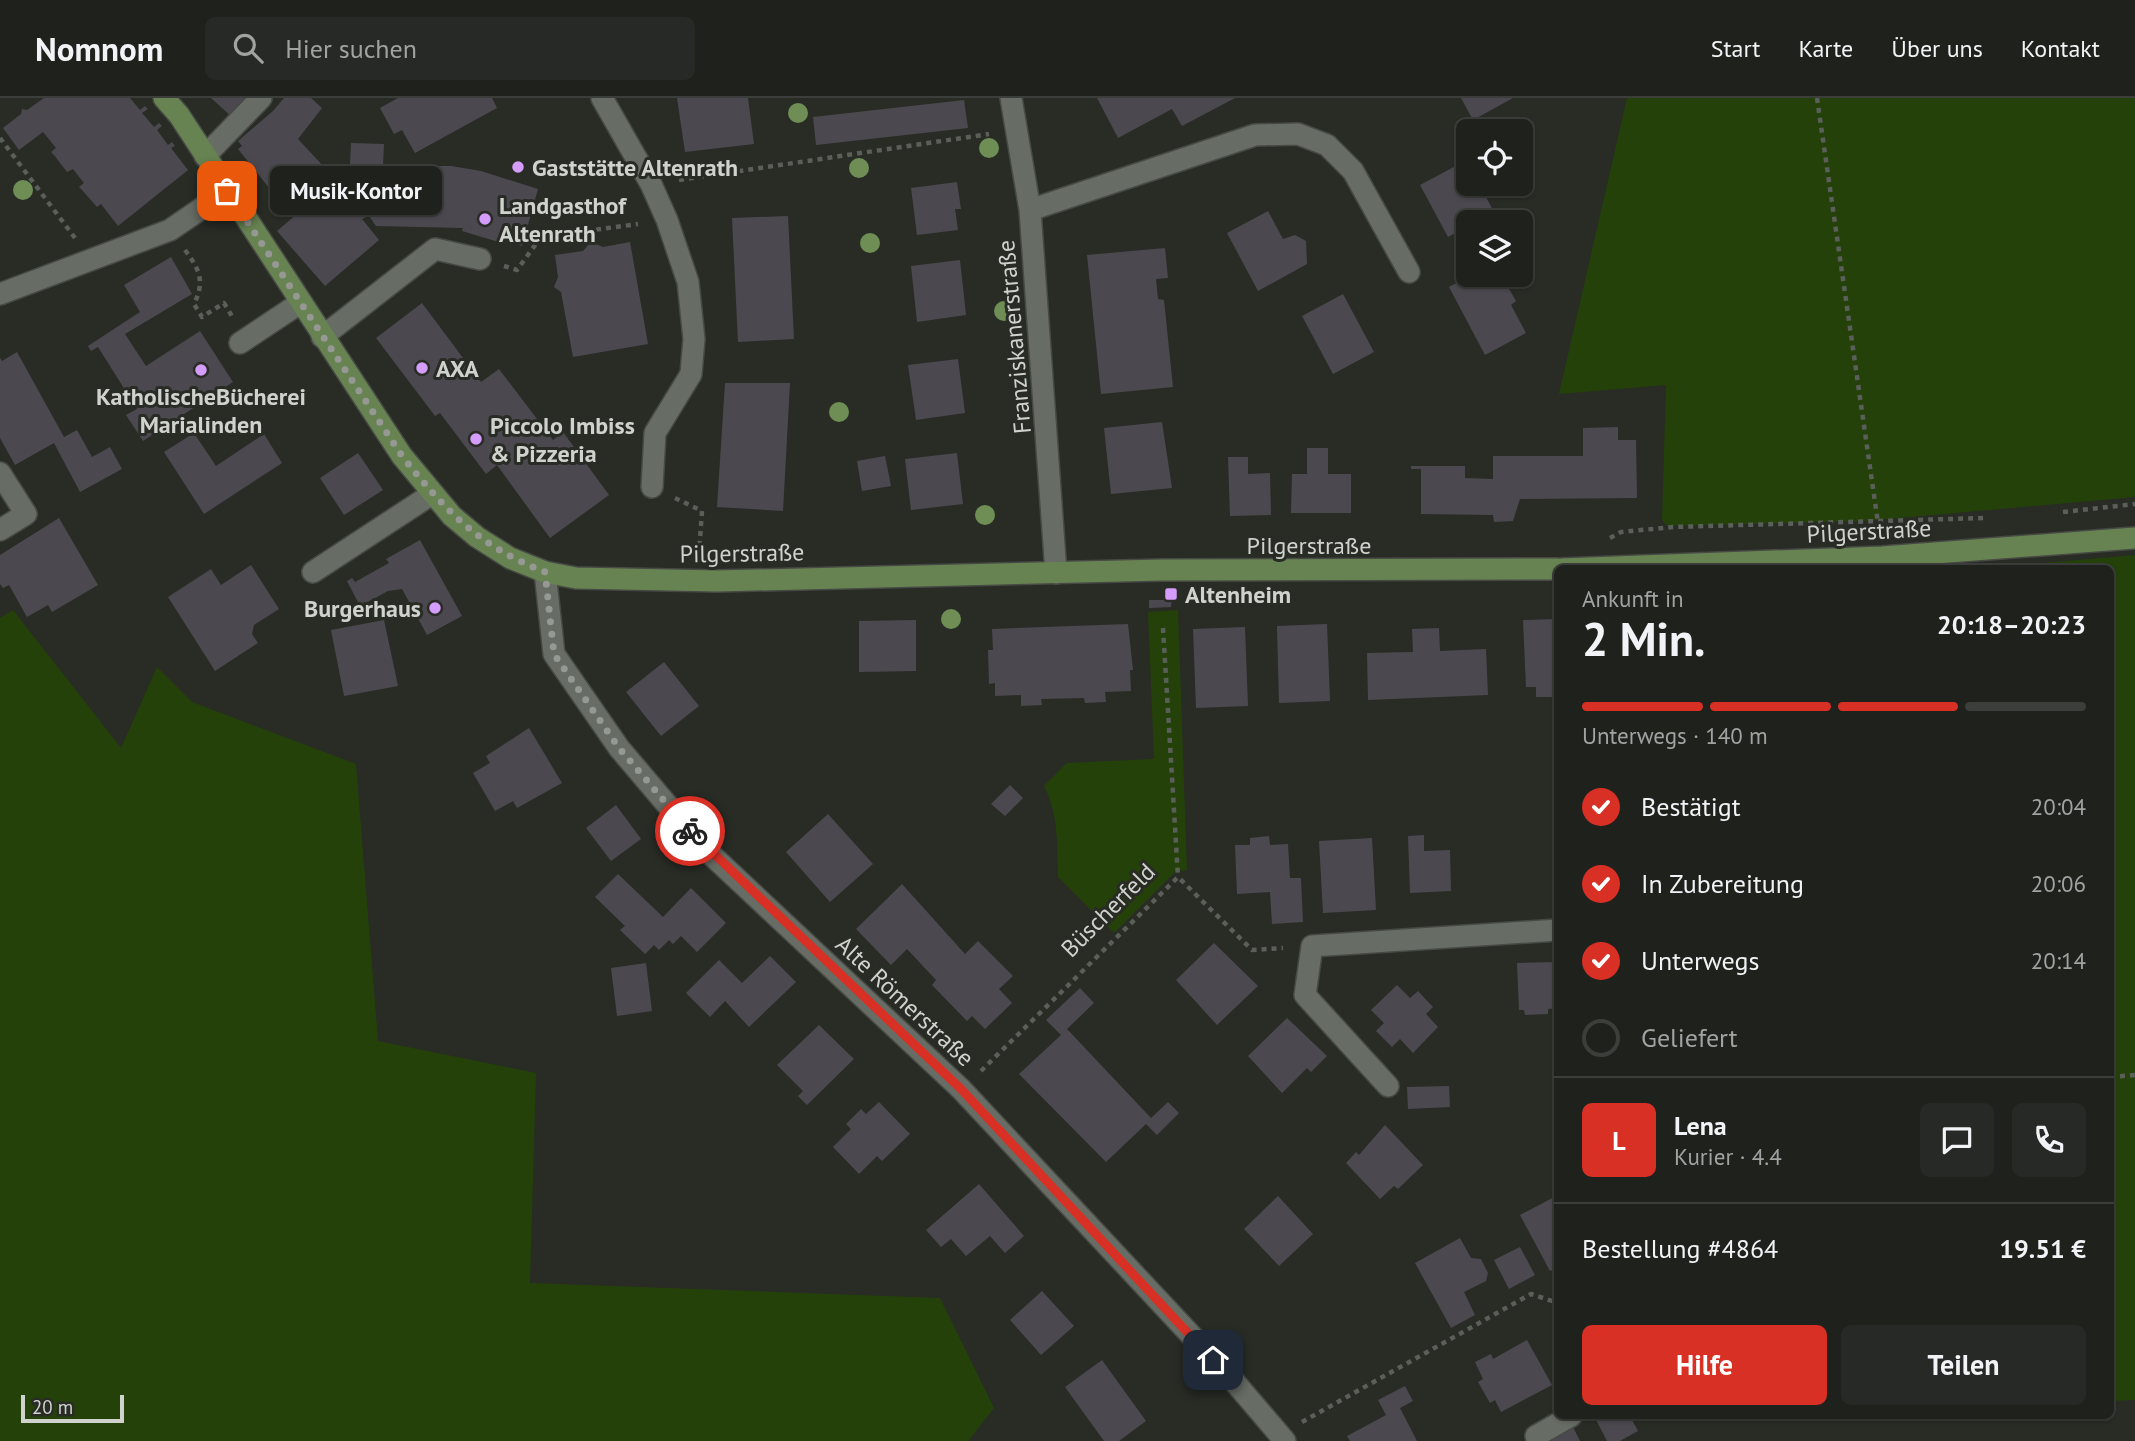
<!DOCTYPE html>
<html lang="de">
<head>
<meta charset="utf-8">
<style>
  :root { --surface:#1e211c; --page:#262925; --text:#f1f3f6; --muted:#a1a3a3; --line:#3c3e3b; --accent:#d93025 }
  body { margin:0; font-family:"PT Sans",sans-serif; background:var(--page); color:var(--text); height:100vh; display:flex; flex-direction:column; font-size:26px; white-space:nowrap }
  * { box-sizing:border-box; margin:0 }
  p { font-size:23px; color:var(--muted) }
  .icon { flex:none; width:38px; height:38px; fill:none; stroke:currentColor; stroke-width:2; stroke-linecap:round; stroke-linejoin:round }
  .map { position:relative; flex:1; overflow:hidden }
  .side { position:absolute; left:1554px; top:467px; width:560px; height:854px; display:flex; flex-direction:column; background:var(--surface); border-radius:10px; box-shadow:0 2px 5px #0004,0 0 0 2px var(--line) }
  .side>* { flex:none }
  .controls { position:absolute; left:1456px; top:21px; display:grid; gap:14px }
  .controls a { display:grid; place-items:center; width:77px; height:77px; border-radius:10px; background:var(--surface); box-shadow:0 2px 5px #0004,0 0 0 2px var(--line); font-size:35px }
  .scale { position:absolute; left:21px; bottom:18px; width:103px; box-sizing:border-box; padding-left:7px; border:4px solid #d0d2ce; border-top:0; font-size:19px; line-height:24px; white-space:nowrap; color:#d0d2ce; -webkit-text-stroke:5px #282c25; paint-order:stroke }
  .pin { position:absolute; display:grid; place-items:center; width:60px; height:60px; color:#fff; margin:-30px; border-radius:14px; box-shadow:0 4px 10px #0006 }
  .courier { position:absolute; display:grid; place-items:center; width:70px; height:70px; margin:-35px; border:5px solid #d93025; border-radius:50%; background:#fff; color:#222; box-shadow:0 2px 9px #0007 }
  .bubble { position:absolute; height:49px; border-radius:10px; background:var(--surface); box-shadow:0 2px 5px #0004,0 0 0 2px var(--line); font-size:23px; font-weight:700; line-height:49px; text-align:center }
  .summary em { font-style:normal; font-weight:700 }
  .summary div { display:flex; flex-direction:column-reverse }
  .summary { display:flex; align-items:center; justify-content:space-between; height:119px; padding:0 28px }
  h1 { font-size:46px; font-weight:700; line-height:52px }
  .bar { display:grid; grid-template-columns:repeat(4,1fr); gap:10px 7px; align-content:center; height:84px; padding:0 28px }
  .bar i { height:9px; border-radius:5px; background:var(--line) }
  .bar .selected { background:var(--accent) }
  .bar p { grid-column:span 4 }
  .line { display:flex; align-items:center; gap:18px; padding:0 28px; border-top:2px solid var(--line) }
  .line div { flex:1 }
  .round { display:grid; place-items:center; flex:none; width:74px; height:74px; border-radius:10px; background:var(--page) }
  ol { padding:0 28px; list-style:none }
  li { display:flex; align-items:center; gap:21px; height:77px }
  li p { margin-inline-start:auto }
  li .icon { padding:7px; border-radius:50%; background:var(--accent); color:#fff; stroke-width:4 }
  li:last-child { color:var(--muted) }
  li i { width:38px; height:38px; border:4px solid var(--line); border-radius:50% }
  .action { display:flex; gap:14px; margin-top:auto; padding:14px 28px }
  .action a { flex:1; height:80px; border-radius:10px; background:var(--accent); color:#fff; font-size:28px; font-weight:700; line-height:80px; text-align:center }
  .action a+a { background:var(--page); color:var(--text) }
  header { display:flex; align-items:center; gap:42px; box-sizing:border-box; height:98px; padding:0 35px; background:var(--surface); border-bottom:2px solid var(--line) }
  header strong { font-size:33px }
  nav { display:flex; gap:38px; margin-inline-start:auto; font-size:24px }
  .search { width:490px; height:63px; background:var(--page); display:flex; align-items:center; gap:18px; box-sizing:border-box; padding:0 24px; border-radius:10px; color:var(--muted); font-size:26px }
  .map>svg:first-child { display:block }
</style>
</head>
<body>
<header>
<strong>Nomnom</strong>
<div class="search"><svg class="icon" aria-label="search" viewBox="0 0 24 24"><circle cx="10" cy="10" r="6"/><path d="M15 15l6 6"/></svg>Hier suchen</div>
<nav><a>Start</a><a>Karte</a><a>Über uns</a><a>Kontakt</a></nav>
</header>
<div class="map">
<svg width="2135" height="1343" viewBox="0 0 2135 1343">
  <rect width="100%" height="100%" fill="#282c25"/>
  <path fill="#25410a" d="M1627,0h508v399l-270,24 -198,5 -5,-6 4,-135 -107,9z
    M2135,457v845l-24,1 -1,-832h-89v-4z
    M13,512l108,138 36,-81 35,35 164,62 22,277 158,32 -6,210 410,15 54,110 -26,33h-968v-823z
    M1178,512l9,260 -12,2 -61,61 -56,-56c-1,-31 1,-62 -14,-91l23,-23 87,-4 -6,-147z"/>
  <path fill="#4c4850" d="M44,0h86l10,12 5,-4 3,3 -6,4 12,14 5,-4 3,3 -5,4 11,15 4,-3 3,4 -4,2 17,22 -70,56 -17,-22 -4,3 -15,-17 -3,-3 5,-4 -11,-14 -6,3 -13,-17 -3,-3 5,-4 -13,-16 -24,18 -16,-22 18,-14 1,-5 5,1z
    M211,0h39l-18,19z
    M284,0h27l11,10 -24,31 27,29 -38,32 -5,-5 -5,3 -39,-49 4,-3 -4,-5 35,-30z
    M398,0h94l5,10 -82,45 -13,-23 -8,4 -14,-26z
    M677,0h71l6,46 -69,8z
    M1097,0h138l-53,28 -10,-17 -54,29z
    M1461,0h52l-40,22z
    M964,2l4,28 -152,17 -3,-28z
    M351,45l33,1 -1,21 -33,-1z
    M1467,62l1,24h11l15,28 -18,10h-8v4l-20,11 -28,-52z
    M349,68l4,16 3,-1 -5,-15h100l30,5 57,18 -16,57 -19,-6 -1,3 -40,-12 1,-3 -87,-2 -7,-10 -7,3 17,21 -54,46 -48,-55 21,-18 -8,-8 33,-30z
    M957,84l4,27h-6l3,21 -41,5 -6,-47z
    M1268,113l15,28 12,-4 11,6 1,23 -49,27 -31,-58z
    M788,118l6,123 -56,3 -6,-124z
    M591,144l12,5 27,-5 18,102 -75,13 -12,-65 -7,-5 4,-10 -3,-22 28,-4z
    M1165,150l3,30 -12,1 2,20 6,1 9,87 -72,7 -14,-139z
    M171,159l21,37 -67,40 21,32 54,-35 33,51 -90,59 -17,-26 11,-6 -39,-62 -7,4 -3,-5 52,-34 -16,-27z
    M960,162l6,55 -49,7 -6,-56z
    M1472,177h29l15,26 -5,4 15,28 -41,22 -36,-68z
    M1343,196l31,58 -41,22 -31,-58z
    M422,205l59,79 18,-13 54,71 10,-8 46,63 -59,43 -53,-73 -11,9 -46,-61 -5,3 -59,-78z
    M17,254l47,85 13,-7 15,27 18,-10 12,22 -42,23 -26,-49 -39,22 -15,-27v-80l2,3z
    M958,261l7,54 -49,7 -8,-55z
    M725,285h65l-7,128 -66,-4z
    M1162,324l10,66 -61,6 -7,-66z
    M1618,329v13h18l1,58 -117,1 -7,22 -19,1 -1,-7 -72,-1v-45h-10v-3h54v12l28,1v-23h90v-28z
    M194,335l22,33 48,-32 18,29 -78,51 -40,-62z
    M1307,350h21v26h23v39h-60l1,-39h15z
    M358,355l25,37 -39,25 -24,-37z
    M957,355l6,51 -52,6 -6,-51z
    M885,358l6,30 -29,5 -5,-30z
    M1228,359h20v17l22,-1 1,42 -41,1z
    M59,420l39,67 -46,27 -4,-7 -21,12 -18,-32 -6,3 -3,-4v-29z
    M420,442l42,76 -35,19 -25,-46 -14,2 -28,15 -13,-25 5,-3 3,4 34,-19 -3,-4z
    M251,467l28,44 -25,16 -2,9 6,9 -43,28 -47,-74 43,-28 10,16z
    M1149,502h23l-1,7 -22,1z
    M1558,521v78h-22v-10h-10l-3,-67z
    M384,522l14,66 -54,10 -13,-66z
    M916,522v51l-57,1v-51z
    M1128,526l5,46h-3l1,21 -26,1 1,10 -21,1 -1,-5 -43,1 1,6 -21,1v-11l-26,1v-13l-6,1 -1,-34h5l-1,-21z
    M1327,526l3,77 -51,2 -2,-77z
    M1245,529l3,79 -52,2 -3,-79z
    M1439,530l1,23 46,-2 2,46 -120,5 -1,-47 46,-1 -1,-23z
    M664,564l35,44 -38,30 -35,-44z
    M529,630l33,55 -45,25 -4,-7 -18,10 -22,-38 17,-10 -4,-7z
    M1010,687l13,13 -18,18 -14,-12z
    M616,707l25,34 -30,22 -25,-33z
    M828,716l45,50 -43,38 -44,-50z
    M1424,737v16l26,-1 1,41 -41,2 -2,-57z
    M1269,738l1,9 18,-1 2,34h11l2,44 -31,2 -2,-32 -33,2 -2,-49h15v-7z
    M1372,740l4,72 -53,3 -4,-72z
    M618,776l45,43 28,-29 35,35 -29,29 -16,-16 -8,8 -4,-4 -10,10 -5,-5 -9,9 -25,-24 5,-4 -30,-29z
    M902,786l63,70 13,-13 35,35 -14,13 13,14 -27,26 -13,-13 -5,5 -35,-36 4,-5 -29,-31 -16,16 -35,-36z
    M1214,845l44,43 -41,39 -41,-45z
    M770,858l26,26 -47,45 -24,-26 -15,16 -24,-24 33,-33 23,23z
    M1558,864v46l-10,1v5l-23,1 -1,-5h-5l-2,-47z
    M646,865l6,48 -35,5 -6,-48z
    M1397,887l13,13 8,-7 15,16 -7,7 12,13 -25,26 -13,-14 -8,8 -16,-16 8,-8 -13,-13z
    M1080,890l14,15 -27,26 84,89 17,-16 11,11 -22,22 -11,-11 -40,38 -87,-88 42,-39 -15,-15z
    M1287,920l40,38 -16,16 -4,-4 -25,25 -34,-37z
    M819,927l35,34 -47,46 -9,-9 5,-5 -26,-26z
    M1449,988l1,21 -42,2 -1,-22z
    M879,1004l31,32 -28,27 -5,-5 -18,18 -26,-27 18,-18 -5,-5 15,-15 5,5z
    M1385,1027l38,40 -25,24 -4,-3 -14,13 -34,-36 10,-11 3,3z
    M979,1086l45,52 -19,17 -15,-17 -24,20 -15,-17 -10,8 -15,-17z
    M1558,1097v73l-8,3 -30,-56z
    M1278,1098l35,38 -34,32 -35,-37z
    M1460,1140l11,20 10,1 7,14 -2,8 -22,11 11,23 -24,13 -36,-65z
    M1520,1149l15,28 -26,14 -15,-29z
    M1042,1193l32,35 -33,29 -31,-35z
    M1527,1242l25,45 -51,27 -6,-12 -5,3 -12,-21 5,-3 -8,-17 16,-8 2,5z
    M1102,1262l44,61 -27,20h-15l-39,-54z
    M1405,1288l8,15 -13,7 17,33h-67l-3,-5 39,-21 -8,-15z
    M1594,1318h36l8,15 -18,10h-13z
    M1573,1329l7,14h-33z"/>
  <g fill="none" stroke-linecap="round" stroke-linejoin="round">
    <defs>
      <path id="minor" d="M602,0l49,86 16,36 21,62 6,57 -3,35 -36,59 -3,54
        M1011,0l19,112 26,363
        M205,58l56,-58
        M1030,112l225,-75 43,-1 29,11 26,26 56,101
        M0,196l170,-64 57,-39
        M322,239l113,-88 45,10
        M240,245l60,-40
        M0,375l26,41 -26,16
        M313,474l119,-78
        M545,474l9,82 65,94 84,99 258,242 271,290 53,62
        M1388,988l-83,-91 7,-49 246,-16
        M1536,1338l35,-20"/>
      <path id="major" d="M164,0l15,17 223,341 50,60 25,21 33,21 35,14 31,6 141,3 445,-11 396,-1
        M1562,471l320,-12 253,-19"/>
    </defs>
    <use href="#minor" stroke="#464944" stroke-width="24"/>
    <use href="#major" stroke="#464944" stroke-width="24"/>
    <path stroke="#5b5f59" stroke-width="4.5" stroke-dasharray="5 5" stroke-linecap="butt" d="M1817,0l61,425
      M0,40l75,100
      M679,82l310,-46
      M185,152c15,20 20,32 9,54l8,13 22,-14 9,15
      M504,168l13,4 24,-33 97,-13
      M675,400l27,13 -3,42
      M2063,414l72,-8
      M1610,440l11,-6 52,-5 311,-9
      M1163,530l15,249
      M981,973l197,-194 74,73 31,-2
      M2110,979l25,-2
      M1302,1324l229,-128 27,9"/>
    <use href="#minor" stroke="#676c64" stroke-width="21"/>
    <use href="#major" stroke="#688352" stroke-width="21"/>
  </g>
  <g fill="#6e8e55">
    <circle cx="798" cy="15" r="10"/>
    <circle cx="989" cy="50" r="10"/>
    <circle cx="859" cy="70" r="10"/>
    <circle cx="23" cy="92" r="10"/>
    <circle cx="870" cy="145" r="10"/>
    <circle cx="1004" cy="213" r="10"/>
    <circle cx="839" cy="314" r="10"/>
    <circle cx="985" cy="417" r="10"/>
    <circle cx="951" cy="521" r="10"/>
  </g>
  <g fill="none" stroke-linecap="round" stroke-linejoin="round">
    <path stroke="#959893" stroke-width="7" stroke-dasharray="0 12.6" d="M227,93l175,265c43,54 76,90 143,116l9,82 65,94 71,83"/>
    <path stroke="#d93025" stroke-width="9" d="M690,733l271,258 252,271"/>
  </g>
  <g fill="#d49cfb" stroke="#282c25" stroke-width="2.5">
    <circle cx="518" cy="69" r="7"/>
    <circle cx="485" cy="121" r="7"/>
    <circle cx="422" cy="270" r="7"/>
    <circle cx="201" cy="272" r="7"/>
    <circle cx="476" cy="341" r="7"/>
    <rect x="1164" y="489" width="14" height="14" rx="3.5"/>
    <circle cx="435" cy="510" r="7"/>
  </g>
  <g text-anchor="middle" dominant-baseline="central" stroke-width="6" stroke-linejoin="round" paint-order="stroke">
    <g font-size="24" font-weight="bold" fill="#d0d2ce" stroke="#282c25" text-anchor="start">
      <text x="532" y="69">Gaststätte Altenrath</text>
      <text x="499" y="107">Landgasthof<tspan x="499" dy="28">Altenrath</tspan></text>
      <text x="436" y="270">AXA</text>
      <text x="201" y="298" text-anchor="middle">KatholischeBücherei<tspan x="201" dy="28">Marialinden</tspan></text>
      <text x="490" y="327">Piccolo Imbiss<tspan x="490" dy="28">&amp; Pizzeria</tspan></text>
      <text x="1185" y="496">Altenheim</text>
      <text x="421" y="510" text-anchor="end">Burgerhaus</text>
    </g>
    <g font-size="24" fill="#d0d2ce" stroke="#282c25">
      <text transform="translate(1014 239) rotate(-95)">Franziskanerstraße</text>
      <text transform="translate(1869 433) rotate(-3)">Pilgerstraße</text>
      <text x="1309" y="447">Pilgerstraße</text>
      <text transform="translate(742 455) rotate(-1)">Pilgerstraße</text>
      <text transform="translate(1108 812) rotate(-45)">Büscherfeld</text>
      <text transform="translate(905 903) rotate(43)">Alte Römerstraße</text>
    </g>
  </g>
</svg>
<div class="controls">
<a><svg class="icon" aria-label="locate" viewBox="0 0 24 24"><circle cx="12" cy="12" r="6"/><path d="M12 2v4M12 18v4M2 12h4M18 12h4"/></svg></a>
<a><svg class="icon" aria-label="layers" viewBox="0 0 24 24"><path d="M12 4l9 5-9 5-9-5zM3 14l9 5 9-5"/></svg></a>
</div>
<div class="scale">20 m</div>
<div class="pin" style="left:227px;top:93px;background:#ea580c"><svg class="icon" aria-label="bag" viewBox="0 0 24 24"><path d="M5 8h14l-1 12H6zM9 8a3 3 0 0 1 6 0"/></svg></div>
<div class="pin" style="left:1213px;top:1262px;background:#1f2937"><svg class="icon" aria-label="home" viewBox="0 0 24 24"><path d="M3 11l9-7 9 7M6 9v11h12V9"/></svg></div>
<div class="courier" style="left:690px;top:733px"><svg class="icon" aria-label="bike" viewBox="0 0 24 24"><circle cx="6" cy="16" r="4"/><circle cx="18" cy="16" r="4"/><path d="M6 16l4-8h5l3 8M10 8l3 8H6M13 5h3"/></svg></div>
<div class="bubble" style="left:270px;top:68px;width:172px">Musik-Kontor</div>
<section class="side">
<div class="summary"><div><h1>2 Min.</h1><p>Ankunft in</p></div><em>20:18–20:23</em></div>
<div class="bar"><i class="selected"></i><i class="selected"></i><i class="selected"></i><i></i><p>Unterwegs · 140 m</p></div>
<ol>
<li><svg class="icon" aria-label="check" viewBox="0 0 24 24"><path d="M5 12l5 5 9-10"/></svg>Bestätigt<p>20:04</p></li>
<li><svg class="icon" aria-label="check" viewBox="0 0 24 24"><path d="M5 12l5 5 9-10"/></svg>In Zubereitung<p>20:06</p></li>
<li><svg class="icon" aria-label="check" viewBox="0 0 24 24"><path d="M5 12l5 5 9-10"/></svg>Unterwegs<p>20:14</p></li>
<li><i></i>Geliefert</li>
</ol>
<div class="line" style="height:126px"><b class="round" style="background:var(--accent);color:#fff">L</b><div><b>Lena</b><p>Kurier · 4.4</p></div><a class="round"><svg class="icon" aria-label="chat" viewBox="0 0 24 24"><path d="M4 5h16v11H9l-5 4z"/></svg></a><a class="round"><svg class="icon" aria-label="phone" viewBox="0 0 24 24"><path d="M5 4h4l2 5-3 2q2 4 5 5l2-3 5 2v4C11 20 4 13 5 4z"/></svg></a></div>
<div class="line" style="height:91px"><div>Bestellung #4864</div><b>19.51 €</b></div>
<div class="action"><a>Hilfe</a><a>Teilen</a></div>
</section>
</div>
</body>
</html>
